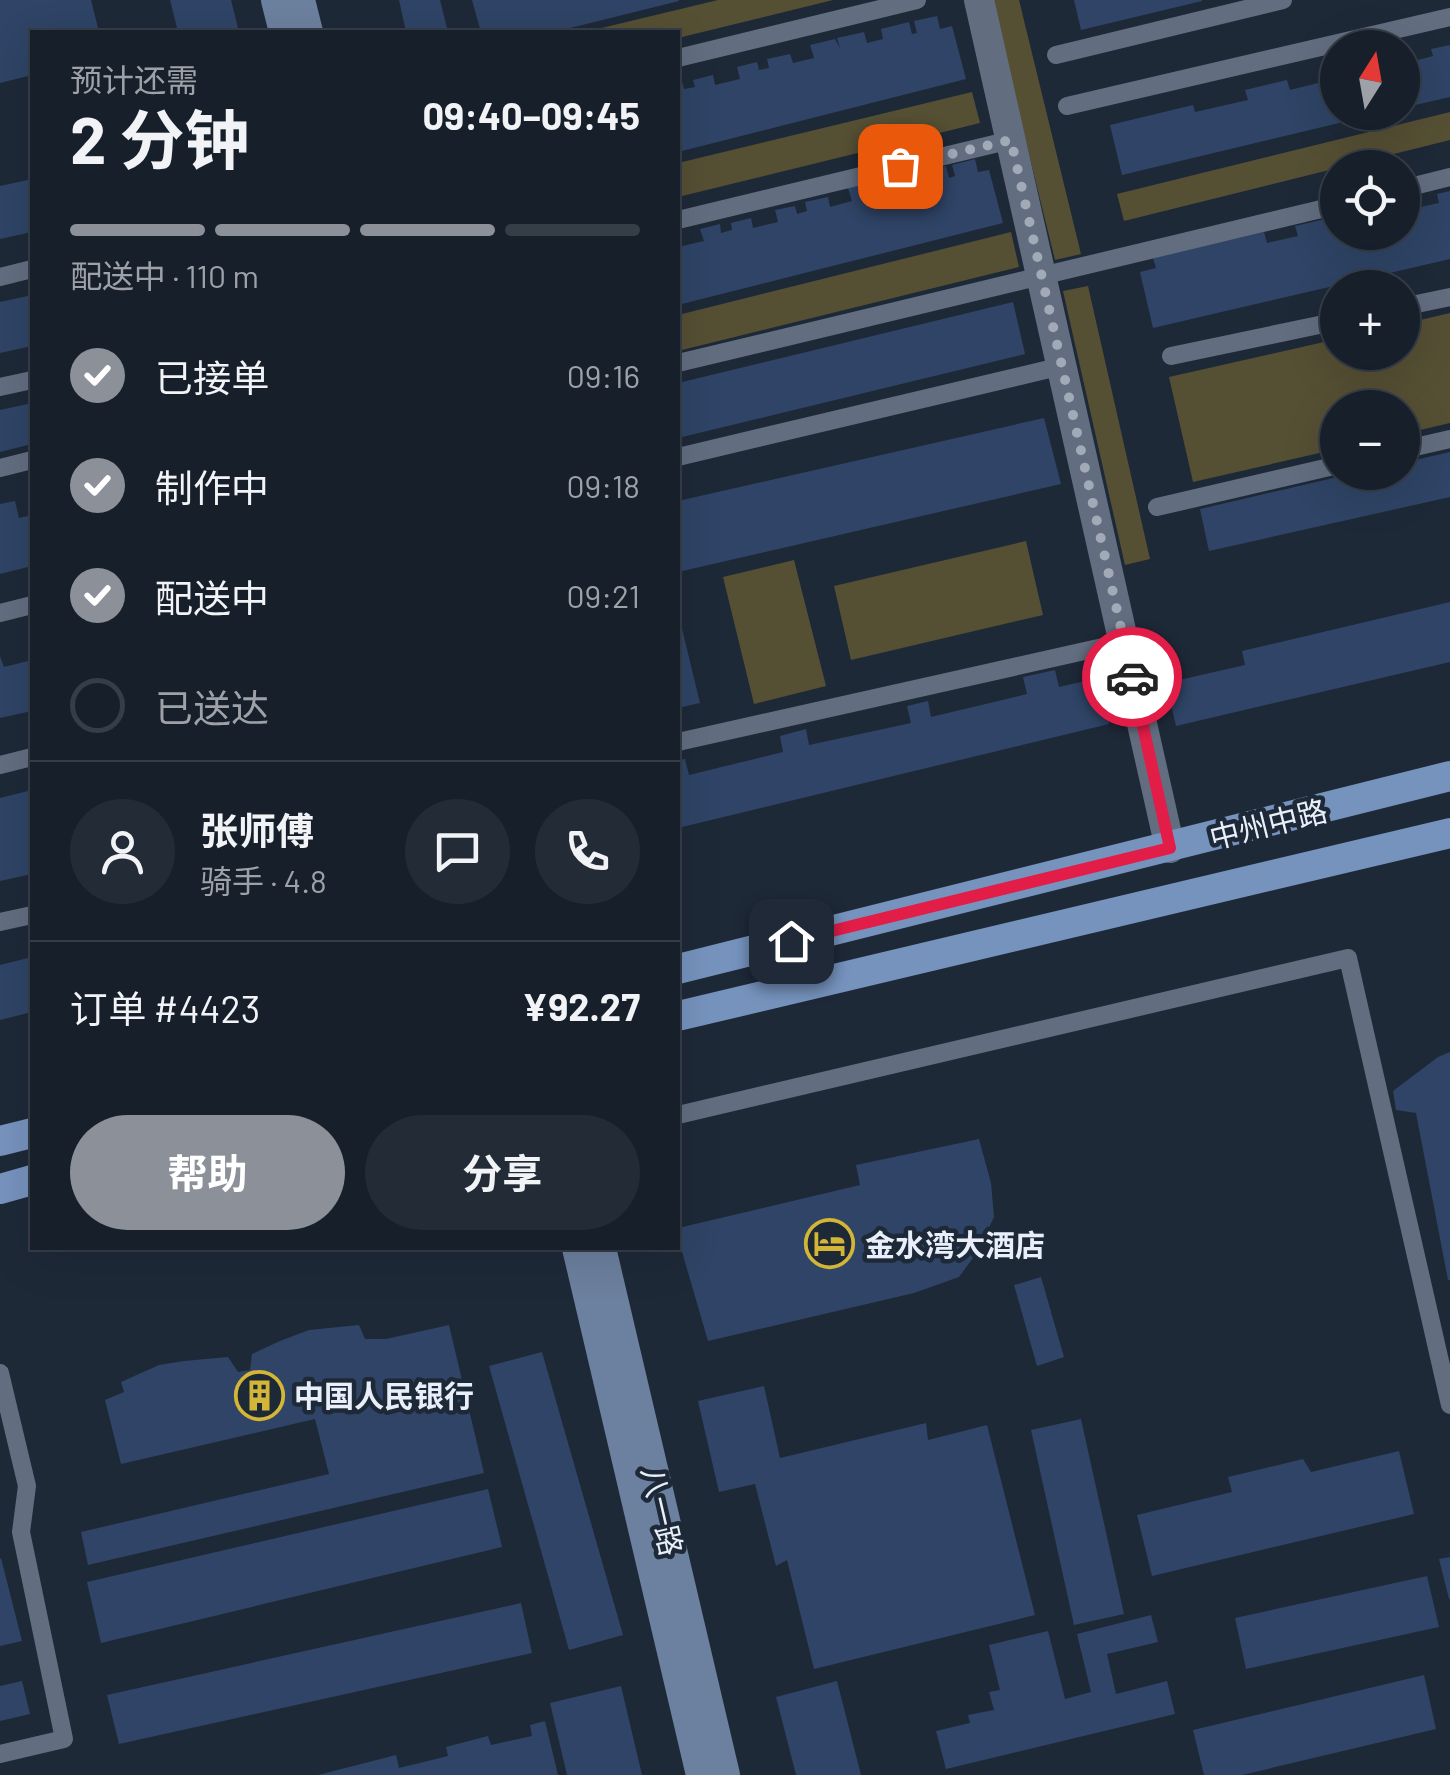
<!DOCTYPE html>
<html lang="zh">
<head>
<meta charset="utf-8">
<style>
  :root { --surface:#161f2a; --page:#232c36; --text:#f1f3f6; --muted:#9ea2a8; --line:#353d47; --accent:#8c9099 }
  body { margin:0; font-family:Barlow,"Noto Sans SC",sans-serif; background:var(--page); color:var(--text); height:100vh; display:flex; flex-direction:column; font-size:38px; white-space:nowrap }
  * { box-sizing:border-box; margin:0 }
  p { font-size:32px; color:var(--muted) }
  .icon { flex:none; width:55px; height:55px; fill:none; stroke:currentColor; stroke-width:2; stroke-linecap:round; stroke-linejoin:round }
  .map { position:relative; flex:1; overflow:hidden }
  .sheet { position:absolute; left:30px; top:30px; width:650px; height:1220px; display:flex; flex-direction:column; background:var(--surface); border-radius:0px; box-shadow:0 10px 40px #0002,0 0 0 2px var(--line) }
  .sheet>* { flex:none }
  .needle { width:65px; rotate:11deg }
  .fabs { position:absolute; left:1320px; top:30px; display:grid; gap:20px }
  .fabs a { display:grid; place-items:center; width:100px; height:100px; border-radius:50%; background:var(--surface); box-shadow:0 10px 40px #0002,0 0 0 2px var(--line); font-size:50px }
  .pin { position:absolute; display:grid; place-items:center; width:85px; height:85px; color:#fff; margin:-42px; border-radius:20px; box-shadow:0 5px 15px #0006 }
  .courier { position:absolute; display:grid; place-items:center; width:100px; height:100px; margin:-50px; border:8px solid #e11d48; border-radius:50%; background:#fff; color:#222; box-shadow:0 2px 12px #0007 }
  .overview em { font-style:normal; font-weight:700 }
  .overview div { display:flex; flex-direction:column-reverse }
  .overview { display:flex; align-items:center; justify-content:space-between; height:170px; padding:0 40px }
  h1 { font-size:65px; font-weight:700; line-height:75px }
  .bar { display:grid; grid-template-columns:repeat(4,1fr); gap:15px 10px; align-content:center; height:120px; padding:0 40px }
  .bar i { height:12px; border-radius:8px; background:var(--line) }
  .bar .on { background:var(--accent) }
  .bar p { grid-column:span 4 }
  .line { display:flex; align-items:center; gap:25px; padding:0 40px; border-top:2px solid var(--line) }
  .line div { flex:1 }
  .round { display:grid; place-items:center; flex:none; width:105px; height:105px; border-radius:52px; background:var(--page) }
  ol { padding:0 40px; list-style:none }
  li { display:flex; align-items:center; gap:30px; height:110px }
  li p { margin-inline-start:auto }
  li .icon { padding:10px; border-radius:50%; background:var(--accent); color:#fff; stroke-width:4 }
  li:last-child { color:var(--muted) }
  li i { width:55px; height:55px; border:5px solid var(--line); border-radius:50% }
  .primary-button { display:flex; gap:20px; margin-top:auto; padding:20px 40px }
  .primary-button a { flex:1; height:115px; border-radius:60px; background:var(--accent); color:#fff; font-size:40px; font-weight:700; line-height:115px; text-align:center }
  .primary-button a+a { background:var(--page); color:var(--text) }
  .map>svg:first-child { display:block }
</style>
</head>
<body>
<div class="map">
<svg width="1450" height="1775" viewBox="0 0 1450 1775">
  <rect width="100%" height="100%" fill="#1e2938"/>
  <path fill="#554f34" d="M718,0h115l-155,38v-6h-93z
    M991,0h28l62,254 -26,6z
    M972,92l8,31 -302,74v-34z
    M1450,112v28l-326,81 -7,-27z
    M1011,232l8,35 -341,84v-36z
    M1088,286l62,273 -25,6 -62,-274z
    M1450,313v110l-47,11 -1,-26h-64l-1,41 -144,33 -24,-105 168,-38 1,13h64l1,-28z
    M1026,541l17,74 -192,45 -17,-74z
    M794,560l32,126 -72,18 -31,-127z"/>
  <path fill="#2f4466" d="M0,0h91l8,32h-67v43l-32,8z
    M170,0h61l8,32h-61z
    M399,0h41l8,32h-42z
    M472,0h206l1,1 -125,31h-73z
    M1074,0h128v1l-121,29z
    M937,16l3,13 12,-3 14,53 -288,73v-70l4,-1 2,8 11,-2 -2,-7 20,-5 2,10 25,-6 -3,-12 20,-5 2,8 10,-2 -2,-9 23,-5 3,9 21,-5 -4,-13 25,-6 5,9 -3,-10 27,-6 3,11 16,-4 -2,-10 28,-7 3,12 5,-1 -3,-12z
    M1450,45v52l-48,11v-44l31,-8 -2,-7z
    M1338,78v34l39,2 -255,61 -12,-50 83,-20 2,7 53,-12 -3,-10 42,-10 3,10z
    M975,159l3,13 11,-2 14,53 -325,82v-58l26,-6 -4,-12 20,-5 1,9 11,-3 -1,-7 20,-5 2,10 25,-6 -3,-12 20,-4 2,8 10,-3 -2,-9 23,-5 2,10 22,-6 -4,-13 25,-6 2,10h3l-3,-10 27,-7 3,12 16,-4 -2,-10 27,-7 3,12 6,-2 -3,-11z
    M32,179v53l-32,7v-53z
    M1450,191v68l-297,69 -13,-56 16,-4 -3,-10 111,-26 3,11 31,-7 -3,-10 43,-10v16h64v-21l37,-8 -2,-9z
    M32,295v51l-32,7v-51z
    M1013,302l12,52 -347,84v-55z
    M32,403v41l-32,8v-42z
    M1044,418l17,66 -383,88v-71z
    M1450,452v45l-241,54 -9,-42 159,-37h43v-9z
    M15,501l4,17 13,-3v51l-32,8v-70z
    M1450,602v60l-274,64 -10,-43 79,-18 -3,-14z
    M678,612l22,91 -22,5z
    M0,656l4,11 28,-7v51l-32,7z
    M1055,670l4,17 40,-9 10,46 -431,104v-68l7,-1 4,16 94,-23 -3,-16 26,-7 3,16 102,-22 -4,-17 21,-5 3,16 96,-23 -4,-17z
    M32,790v84l-32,7v-83z
    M32,957v55l-32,8v-55z
    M1450,1052v228h-2l-32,-167 -20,-3 -3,-19 45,-34z
    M979,1139l12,44 3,34 -16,34 -19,26 -45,16 -206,48 -30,-103v-10l182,-43 -4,-20z
    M1041,1277l23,80 -27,9 -23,-81z
    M359,1325l6,14h21l63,-14 35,148 -396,92 -7,-33 248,-58 -14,-55 -194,45 -16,-64 19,-8 -3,-10 38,-17 25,-4 44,-4 10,15 12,-2 2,-16 28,-13 29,-11z
    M542,1352l81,283 -54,15 -80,-284z
    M764,1386l16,72 146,-35 2,17 59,-15 48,190 -221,54 -27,-109 -11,6 -21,-82 -36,8 -21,-91z
    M1081,1419l43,195 -50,11 -43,-195z
    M1399,1451l15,63 -262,62 -15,-61 95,-23 -4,-15 75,-18 8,13z
    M488,1489l14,58 -401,96 -14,-61z
    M1450,1557v42h-1l-10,-40z
    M1,1558l21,83 -22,5v-87z
    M1427,1576l12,51 -193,42 -11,-51z
    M521,1603l11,50 -413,91 -12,-49z
    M1151,1615l7,27 -51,12 9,40 51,-13 8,33 -229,55 -10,-38 34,-8 -2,-8 26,-5 -5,-18 11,-2 -11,-45 59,-14 17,68 26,-7 -14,-58z
    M1424,1675l12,54 -194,46h-38l-11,-45z
    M22,1681l8,33 -30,7v-35z
    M837,1681l24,94h-65l-20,-78z
    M621,1686l21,89h-75l-17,-72z
    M545,1721l13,54h-240l78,-20 3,13 49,-12 -2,-9 42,-11 3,9 41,-9 -2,-11z"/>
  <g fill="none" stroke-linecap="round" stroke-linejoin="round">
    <path stroke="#626e80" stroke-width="18" d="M1056,55l227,-55
      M678,58l239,-58
      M1067,106l383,-89
      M1402,189l48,-12
      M678,220l333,-80
      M0,277l32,-8
      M1402,307l48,-10
      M1171,356l167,-35
      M678,363l660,-158
      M0,387l32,-7
      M1402,450l48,-11
      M678,457l384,-91
      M0,468l32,-8
      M1157,507l181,-42
      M0,613l32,-8
      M678,742l447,-100
      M0,765l32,-8
      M0,922l32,-7
      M678,1115l670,-157 102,447
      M0,1373l27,113 -6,46 43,207 -64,15"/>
    <path stroke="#626e80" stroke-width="30" d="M979,0l191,848"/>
    <path stroke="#6c809f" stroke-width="30" d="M276,0l8,32
      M300,0l8,32
      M577,1248l124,527
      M601,1248l124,527"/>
    <path stroke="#7693be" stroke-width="30" d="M678,969l772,-193
      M678,1016l772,-183
      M0,1141l32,-8
      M0,1189l32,-9"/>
  </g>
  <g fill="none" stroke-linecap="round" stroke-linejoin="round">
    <path stroke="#a1aab6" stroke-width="10" stroke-dasharray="0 18" d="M900,166l111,-26 121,537"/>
    <path stroke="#e11d48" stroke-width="12" d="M791,941l379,-93 -38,-171"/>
  </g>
  <defs>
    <symbol id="hotel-ring" viewBox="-11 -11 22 22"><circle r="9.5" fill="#1e2938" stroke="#d3b635" stroke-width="1.5"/><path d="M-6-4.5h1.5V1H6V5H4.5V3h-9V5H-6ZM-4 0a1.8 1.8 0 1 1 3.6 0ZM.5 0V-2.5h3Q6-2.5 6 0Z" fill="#d3b635"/></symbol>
    <symbol id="building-ring" viewBox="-11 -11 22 22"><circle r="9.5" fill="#1e2938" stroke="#d3b635" stroke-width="1.5"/><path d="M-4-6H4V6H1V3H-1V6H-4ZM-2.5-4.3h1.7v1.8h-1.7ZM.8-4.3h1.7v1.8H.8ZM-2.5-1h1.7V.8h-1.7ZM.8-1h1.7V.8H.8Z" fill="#d3b635"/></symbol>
  </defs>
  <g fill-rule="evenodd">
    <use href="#hotel-ring" x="802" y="1216" width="55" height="55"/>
    <use href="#building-ring" x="232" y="1368" width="55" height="55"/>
  </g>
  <g text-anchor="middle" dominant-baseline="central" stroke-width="9" stroke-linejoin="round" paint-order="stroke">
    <g font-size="30" fill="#e8effa" stroke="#1e2938">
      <text transform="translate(1268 823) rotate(-14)">中州中路</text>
      <text transform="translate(663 1511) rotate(77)">八一路</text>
    </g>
    <g font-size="30" font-weight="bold" fill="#e8effa" stroke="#1e2938" text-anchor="start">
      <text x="865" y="1244">金水湾大酒店</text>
      <text x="294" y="1395">中国人民银行</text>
    </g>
  </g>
</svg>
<div class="fabs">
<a><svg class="needle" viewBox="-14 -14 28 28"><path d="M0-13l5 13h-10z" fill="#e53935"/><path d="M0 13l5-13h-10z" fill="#9ea2a8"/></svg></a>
<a><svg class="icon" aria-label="locate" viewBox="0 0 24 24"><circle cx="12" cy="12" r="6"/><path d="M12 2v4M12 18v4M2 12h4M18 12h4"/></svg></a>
<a>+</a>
<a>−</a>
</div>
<div class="pin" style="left:900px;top:166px;background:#ea580c"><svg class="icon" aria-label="bag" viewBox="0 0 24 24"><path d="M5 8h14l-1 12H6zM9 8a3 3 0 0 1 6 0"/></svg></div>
<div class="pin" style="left:791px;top:941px;background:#1f2937"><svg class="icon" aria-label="home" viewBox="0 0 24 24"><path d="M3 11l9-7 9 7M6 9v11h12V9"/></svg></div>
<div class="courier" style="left:1132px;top:677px"><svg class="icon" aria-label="car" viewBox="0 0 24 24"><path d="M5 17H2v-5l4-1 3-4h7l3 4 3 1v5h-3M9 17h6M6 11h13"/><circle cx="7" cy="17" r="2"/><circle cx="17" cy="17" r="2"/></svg></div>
<section class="sheet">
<div class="overview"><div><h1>2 分钟</h1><p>预计还需</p></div><em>09:40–09:45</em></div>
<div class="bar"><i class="on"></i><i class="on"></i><i class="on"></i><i></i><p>配送中 · 110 m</p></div>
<ol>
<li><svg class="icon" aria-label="check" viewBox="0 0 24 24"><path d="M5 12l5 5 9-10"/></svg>已接单<p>09:16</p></li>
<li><svg class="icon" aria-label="check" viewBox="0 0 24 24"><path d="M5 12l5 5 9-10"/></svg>制作中<p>09:18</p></li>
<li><svg class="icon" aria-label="check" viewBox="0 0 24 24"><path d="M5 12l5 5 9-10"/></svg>配送中<p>09:21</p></li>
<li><i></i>已送达</li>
</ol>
<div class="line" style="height:180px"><a class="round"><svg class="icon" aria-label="person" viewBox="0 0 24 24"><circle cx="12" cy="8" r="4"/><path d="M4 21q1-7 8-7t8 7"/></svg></a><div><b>张师傅</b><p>骑手 · 4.8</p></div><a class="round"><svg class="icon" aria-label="chat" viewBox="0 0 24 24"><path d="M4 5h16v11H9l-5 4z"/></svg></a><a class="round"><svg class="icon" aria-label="phone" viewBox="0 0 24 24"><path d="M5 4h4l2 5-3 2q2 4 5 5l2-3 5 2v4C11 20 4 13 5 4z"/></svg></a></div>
<div class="line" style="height:130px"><div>订单 #4423</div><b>¥92.27</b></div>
<div class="primary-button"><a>帮助</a><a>分享</a></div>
</section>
</div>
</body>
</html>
